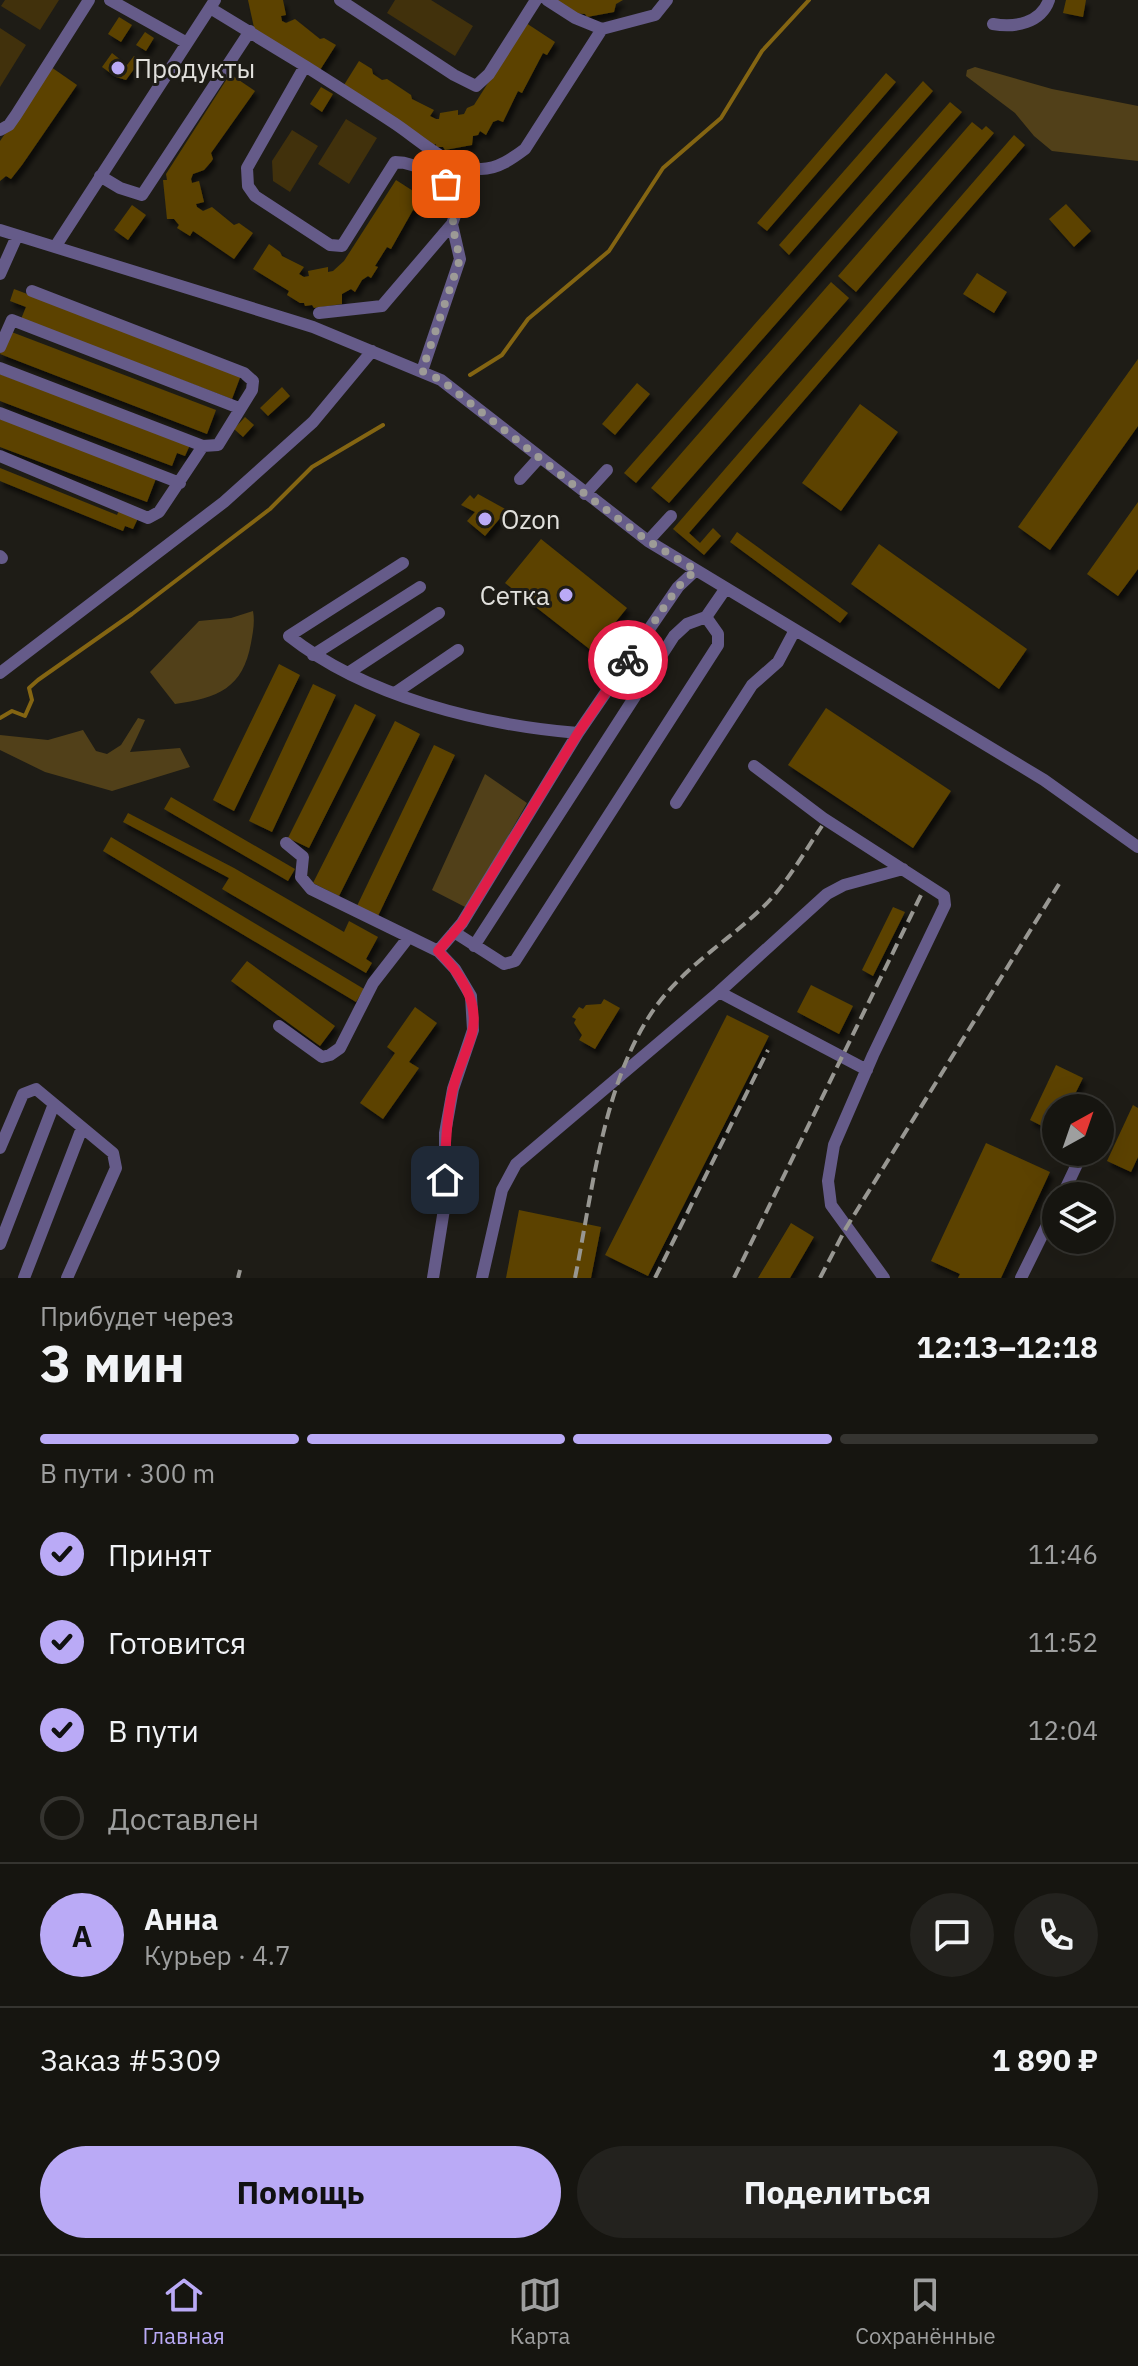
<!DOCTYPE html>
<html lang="ru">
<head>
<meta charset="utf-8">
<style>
  :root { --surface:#161510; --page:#23221e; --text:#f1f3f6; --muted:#9e9f9f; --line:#353430; --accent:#baaaf6 }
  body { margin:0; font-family:"IBM Plex Sans",sans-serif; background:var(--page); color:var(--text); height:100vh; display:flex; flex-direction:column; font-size:30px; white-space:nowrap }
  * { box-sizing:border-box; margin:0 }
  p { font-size:26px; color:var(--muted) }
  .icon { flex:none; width:44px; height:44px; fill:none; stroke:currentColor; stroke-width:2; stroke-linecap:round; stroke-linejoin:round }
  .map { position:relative; height:1278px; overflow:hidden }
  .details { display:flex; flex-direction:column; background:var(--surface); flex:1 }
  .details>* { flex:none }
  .needle { width:52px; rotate:40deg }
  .fabs { position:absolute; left:1042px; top:1094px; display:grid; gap:16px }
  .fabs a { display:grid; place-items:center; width:72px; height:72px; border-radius:50%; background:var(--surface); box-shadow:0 8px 32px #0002,0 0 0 2px var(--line); font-size:40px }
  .pin { position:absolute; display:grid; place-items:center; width:68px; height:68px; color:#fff; margin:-34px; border-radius:16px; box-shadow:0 4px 12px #0006 }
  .courier { position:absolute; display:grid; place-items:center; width:80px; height:80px; margin:-40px; border:6px solid #e11d48; border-radius:50%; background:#fff; color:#222; box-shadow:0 2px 10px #0007 }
  .summary em { font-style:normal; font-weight:700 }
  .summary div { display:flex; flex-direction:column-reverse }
  .summary { display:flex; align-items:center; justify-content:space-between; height:136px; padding:0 40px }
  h1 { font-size:52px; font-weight:700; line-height:60px }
  .bar { display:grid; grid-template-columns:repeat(4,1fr); gap:12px 8px; align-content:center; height:96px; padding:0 40px }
  .bar i { height:10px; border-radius:6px; background:var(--line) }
  .bar .selected { background:var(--accent) }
  .bar p { grid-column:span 4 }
  .line { display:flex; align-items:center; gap:20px; padding:0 40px; border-top:2px solid var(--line) }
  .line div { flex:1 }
  .round { display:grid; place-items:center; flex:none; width:84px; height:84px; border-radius:42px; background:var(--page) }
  ol { padding:0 40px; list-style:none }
  li { display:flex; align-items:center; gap:24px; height:88px }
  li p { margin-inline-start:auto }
  li .icon { padding:8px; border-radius:50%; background:var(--accent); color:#111; stroke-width:4 }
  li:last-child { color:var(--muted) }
  li i { width:44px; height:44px; border:4px solid var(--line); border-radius:50% }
  .action { display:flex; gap:16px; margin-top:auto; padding:16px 40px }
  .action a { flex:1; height:92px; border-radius:48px; background:var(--accent); color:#111; font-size:32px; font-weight:700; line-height:92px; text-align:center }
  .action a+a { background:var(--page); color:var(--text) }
  .menu { display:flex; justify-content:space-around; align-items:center; height:112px; border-top:2px solid var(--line); background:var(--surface); font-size:22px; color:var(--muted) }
  .menu a { display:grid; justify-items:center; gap:4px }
  .menu .selected { color:var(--accent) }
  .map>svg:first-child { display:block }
</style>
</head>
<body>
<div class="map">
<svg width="1138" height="1278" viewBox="0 0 1138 1278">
  <defs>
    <filter id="shadow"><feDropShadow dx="3.5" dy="5.5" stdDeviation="2" flood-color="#0009"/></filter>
  </defs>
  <rect width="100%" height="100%" fill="#1e1c16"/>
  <path fill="#41310c" d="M5,0h54l-19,30 -39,-24z
    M395,0h36l42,26 -18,30 -68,-43z
    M0,28l26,17 -26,42z
    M346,119l31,19 -28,46 -31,-20z
    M292,130l26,16 -28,46 -17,-11 -1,-20z"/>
  <path fill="#514019" d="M975,67l77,22 86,17v55l-86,-10 -18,-15 -19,-23 -49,-37 1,-6z
    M253,611c2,11 0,21 -2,32 -8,45 -33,55 -76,61l-25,-32 49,-51 32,-3z
    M138,718l7,2 -15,32 50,-4 10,19 -78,24 -67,-19 -45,-22v-15l48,5 35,-10 13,21 11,3 14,-9z
    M485,774l42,29 -60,105 -35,-18z"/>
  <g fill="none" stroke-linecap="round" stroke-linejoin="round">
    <path stroke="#846512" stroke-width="4" d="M470,375l32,-20 26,-36 81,-68 54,-83 58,-50 41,-67 47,-51
      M0,718l12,-7 13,5 7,-16 -3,-12 9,-8 94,-66 138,-105 42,-42 71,-42"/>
  </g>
  <path fill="#5b4301" filter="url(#shadow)" d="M248,0h35l3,15 -5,1 1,5 4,2 9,-4 25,20 4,-1 12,7 -16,25 -65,-38z
    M555,0h68l-7,4 -2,8 -27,5 -2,-3 -13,-1z
    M1066,0h20l-3,17 -20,-4z
    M119,17l13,8 -11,17 -13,-8z
    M526,23l29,19 -8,13 -4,-2 -21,40 -4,-2 -15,31 -5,-2 -5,2 -7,13 -6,-4 -2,4 -5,1 -1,9 -27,5 -2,-3h-7v-3l-8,3 -84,-62 15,-24 13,8 1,5 9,6 5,-1 24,16 1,4 22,11 -4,6 6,3h3l1,-6 18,-3v5l6,-1 3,-6 7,-3z
    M145,32l9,6 -8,13 -10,-6z
    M112,53l15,12 7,-9 6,5 -14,19 -10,-3 -14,-10z
    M51,67l26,18 -55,80 -11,14 -5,-3 -6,5v-40z
    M886,73l10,9 -129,149 -10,-8z
    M230,74l25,17 -44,62 2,6 -2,3 -7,8 -11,4 -2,5 1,4 7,-2 5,21 -8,2 1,3 6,4 9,-4 22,18 5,-2 14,10 -19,26 -41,-28 -3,5 -13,-8 2,-3 -5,-6h-7l-4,-39h4l-1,-6z
    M923,81l10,10 -144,164 -10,-10z
    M321,87l12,7 -11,18 -12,-8z
    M950,102l12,10 -326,371 -12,-10z
    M972,122l10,8 4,-4 8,7 -138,159 -18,-16z
    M1014,135l11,10 -336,388 11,10 13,-15 8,8 -17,19 -31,-26z
    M396,180l28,18 -8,13 -3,-1 -22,39 -4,-2 -12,19 3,1 -7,11 -3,-2 -6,4 -7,12 -4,-3 -9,5v10l-28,4 -2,-3 -7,1 -1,-3h-4l-13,-8 2,-4 -36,-22 16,-25 11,8 2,4 22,11 -5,7 5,3 5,-1 -1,-5 20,-4v5l5,-1 11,-10z
    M1066,204l25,27 -17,16 -25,-28z
    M132,205l14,10 -18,25 -14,-10z
    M977,273l30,19 -13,21 -31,-19z
    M831,282l18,16 -180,205 -18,-15z
    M14,289l227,86 -9,24 -211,-80 5,-12 -16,-6z
    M9,331l207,79 -9,24 -207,-80z
    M1138,359v67l-88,124 -32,-23z
    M0,374l190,71 -5,11 -8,-3 -5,13 -172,-65z
    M637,383l13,11 -35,41 -13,-11z
    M282,387l8,9 -22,20 -8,-8z
    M860,404l38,28 -57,79 -39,-28z
    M0,417l157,59 -10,26 -147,-55z
    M245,417l9,8 -11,12 -9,-8z
    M0,468l117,47 3,-7 19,8 -6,13 -8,-3 -2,5 -123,-50z
    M478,494l29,16 -22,26 -18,-15 8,-9 -14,-7 9,-10 4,4z
    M1138,502v67l-20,27 -31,-22z
    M737,532l111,81 -8,10 -110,-81z
    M541,539l86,69 -35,43 -87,-68z
    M879,544l148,105 -28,40 -148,-105z
    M279,664l21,11 -66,136 -21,-11z
    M313,684l23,11 -64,137 -23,-11z
    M355,704l21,11 -67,133 -21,-10z
    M826,708l125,83 -38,57 -125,-83z
    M395,721l25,13 -81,162 -26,-13z
    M434,745l21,10 -77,161 -21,-10z
    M171,797l124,72 -7,12 -124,-72z
    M128,813l106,55 110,64 5,-11 29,16 -12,22 6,4 -6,10 -144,-84 7,-11 -106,-56z
    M111,837l253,152 -8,13 -253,-151z
    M893,907l12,5 -32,64 -11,-6z
    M247,961l88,65 -15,20 -89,-65z
    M811,985l42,21 -14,28 -42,-22z
    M604,999l16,9 -25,41 -16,-9 3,-5 -8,-12 2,-4 -4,-2 7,-10 4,2 3,-4 15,-1z
    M415,1007l22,16 -28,39 10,6 -36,51 -23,-16 35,-50 -8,-6z
    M727,1015l42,21 -121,240 -43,-21z
    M1056,1065l27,13 -15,30h-12v25l-26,-13z
    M1133,1105l5,3v49l-7,15 -24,-11z
    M986,1143l64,29 -49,106h-43l2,-4 -29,-13z
    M519,1210l82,17 -10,51h-85z
    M791,1223l23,14 -24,41h-32z"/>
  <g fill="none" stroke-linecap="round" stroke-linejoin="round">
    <path stroke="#655b89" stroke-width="12" d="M110,0l77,43
      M340,0l114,75 22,11 13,-12 47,-74
      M547,0l28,18 27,11 53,-14 12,-15
      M210,8l95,58 -58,102 1,18 7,10 75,49 12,1 53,-84c25,0 50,21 65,40l-8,22 8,35 -38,112
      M993,24c22,4 48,-1 56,-24
      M305,66c30,19 60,38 89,57 26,17 54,46 87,46 17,0 32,-11 44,-20l77,-120
      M0,130l9,-5 7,-10 73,-115
      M100,176l20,12 22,7 108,-164
      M0,230l313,97 128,53 207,161 396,239 94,67
      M55,247l160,-247
      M0,274l17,-38
      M319,313l63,-7 70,-82
      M0,347l12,-27 227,88
      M0,368l203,78
      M0,413l180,70
      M0,456l148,62 11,-6 44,-66 15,-1 34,-55 1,-9 -9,-8 -212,-82
      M520,479l19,-21
      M585,494l22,-24
      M648,541l23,-25
      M0,556l2,2
      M403,563l-114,73c77,61 193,89 289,97
      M313,655l107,-68
      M0,673l224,-171 89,-80 59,-71
      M348,673l91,-60
      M395,693l63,-43
      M754,766l69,52 121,78 1,9 -72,150 -39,90 -6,36 3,24 53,73
      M676,803l76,-118 26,-23 17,-32
      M286,843l17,14 -2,20 10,12 127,62 17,18 16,27 2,34 -20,59 -8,44v70l-12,75
      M454,932l50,32 11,-3 203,-316v-11l-12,-17 20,-29
      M474,946l200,-310 13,-12 19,-7
      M438,951l24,-28 116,-190 100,-146 18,-17
      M719,992l108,-98 17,-9 59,-16
      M279,1026l43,31 8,-2 10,-7 33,-65 35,-45
      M0,1148l23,-54 13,-5 77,64 3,15 -49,110
      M1062,1196l17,-36
      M0,1244l54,-140
      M24,1278l58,-150
      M482,1278l20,-88 14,-26 203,-172 148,78
      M1021,1278l35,-71"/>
    <path stroke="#989792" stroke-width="4" stroke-dasharray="12 6" stroke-linecap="butt" d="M238,1278l2,-8
      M575,1278c18,-88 28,-199 82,-273 29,-39 69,-63 103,-95 25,-23 43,-56 62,-84
      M655,1278l113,-228
      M734,1278l189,-387
      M820,1278l26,-50 213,-344"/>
  </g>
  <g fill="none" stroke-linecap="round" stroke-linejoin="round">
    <path stroke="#9d9b97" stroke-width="8" stroke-dasharray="0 14.4" d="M446,184l14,18 -8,22 8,35 -38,112 19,9 144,114 63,47 48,29 -18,17 -50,73"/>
    <path stroke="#e11d48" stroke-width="10" d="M445,1180c0,-30 1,-58 7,-87 4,-21 15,-40 20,-60 8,-31 -13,-62 -34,-82l24,-28 116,-190 50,-73"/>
  </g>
  <g fill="#baaaf6" stroke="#1e1c16" stroke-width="3">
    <circle cx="118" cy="68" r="8"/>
    <circle cx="485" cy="519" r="8"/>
    <circle cx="566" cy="595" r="8"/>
  </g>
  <g text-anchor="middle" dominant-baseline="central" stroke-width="6" stroke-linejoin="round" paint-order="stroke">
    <g font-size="26" fill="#e1e0dc" stroke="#1e1c16" text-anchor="start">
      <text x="134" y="68">Продукты</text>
      <text x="501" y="519">Ozon</text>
      <text x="550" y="595" text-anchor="end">Сетка</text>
    </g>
  </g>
</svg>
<div class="fabs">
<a><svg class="needle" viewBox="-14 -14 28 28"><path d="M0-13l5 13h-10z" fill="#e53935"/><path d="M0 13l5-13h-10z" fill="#9e9f9f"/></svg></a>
<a><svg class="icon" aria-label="layers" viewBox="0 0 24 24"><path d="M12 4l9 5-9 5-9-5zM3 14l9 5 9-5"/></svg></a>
</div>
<div class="pin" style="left:446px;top:184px;background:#ea580c"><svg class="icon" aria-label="bag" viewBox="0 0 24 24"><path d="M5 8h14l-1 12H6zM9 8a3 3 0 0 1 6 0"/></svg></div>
<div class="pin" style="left:445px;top:1180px;background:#1f2937"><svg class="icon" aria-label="home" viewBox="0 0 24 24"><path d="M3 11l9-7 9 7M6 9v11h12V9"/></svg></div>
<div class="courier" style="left:628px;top:660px"><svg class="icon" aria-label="bike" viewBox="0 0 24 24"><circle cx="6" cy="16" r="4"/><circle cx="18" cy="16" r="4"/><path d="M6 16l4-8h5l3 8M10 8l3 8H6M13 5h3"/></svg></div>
</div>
<section class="details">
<div class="summary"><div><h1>3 мин</h1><p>Прибудет через</p></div><em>12:13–12:18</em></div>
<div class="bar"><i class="selected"></i><i class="selected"></i><i class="selected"></i><i></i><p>В пути · 300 m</p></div>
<ol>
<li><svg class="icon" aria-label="check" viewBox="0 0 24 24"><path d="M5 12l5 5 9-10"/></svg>Принят<p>11:46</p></li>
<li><svg class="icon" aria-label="check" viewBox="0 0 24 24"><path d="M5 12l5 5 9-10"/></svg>Готовится<p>11:52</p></li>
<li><svg class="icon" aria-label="check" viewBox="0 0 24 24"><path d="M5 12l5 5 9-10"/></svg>В пути<p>12:04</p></li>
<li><i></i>Доставлен</li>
</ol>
<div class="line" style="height:144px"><b class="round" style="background:var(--accent);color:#111">А</b><div><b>Анна</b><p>Курьер · 4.7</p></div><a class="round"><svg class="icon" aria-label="chat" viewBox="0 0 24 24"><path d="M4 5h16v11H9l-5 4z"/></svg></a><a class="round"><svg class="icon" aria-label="phone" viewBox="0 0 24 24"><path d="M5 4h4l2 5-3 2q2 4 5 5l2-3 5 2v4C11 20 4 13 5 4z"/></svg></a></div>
<div class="line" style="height:104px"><div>Заказ #5309</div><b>1 890 ₽</b></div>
<div class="action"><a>Помощь</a><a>Поделиться</a></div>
</section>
<nav class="menu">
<a class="selected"><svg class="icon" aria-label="home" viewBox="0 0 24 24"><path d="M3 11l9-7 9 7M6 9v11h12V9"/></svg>Главная</a>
<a><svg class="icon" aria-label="map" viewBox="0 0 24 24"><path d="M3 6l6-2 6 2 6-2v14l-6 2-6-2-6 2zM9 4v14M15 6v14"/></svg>Карта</a>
<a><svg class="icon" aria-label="saved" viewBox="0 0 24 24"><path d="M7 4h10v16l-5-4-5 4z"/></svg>Сохранённые</a>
</nav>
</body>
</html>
